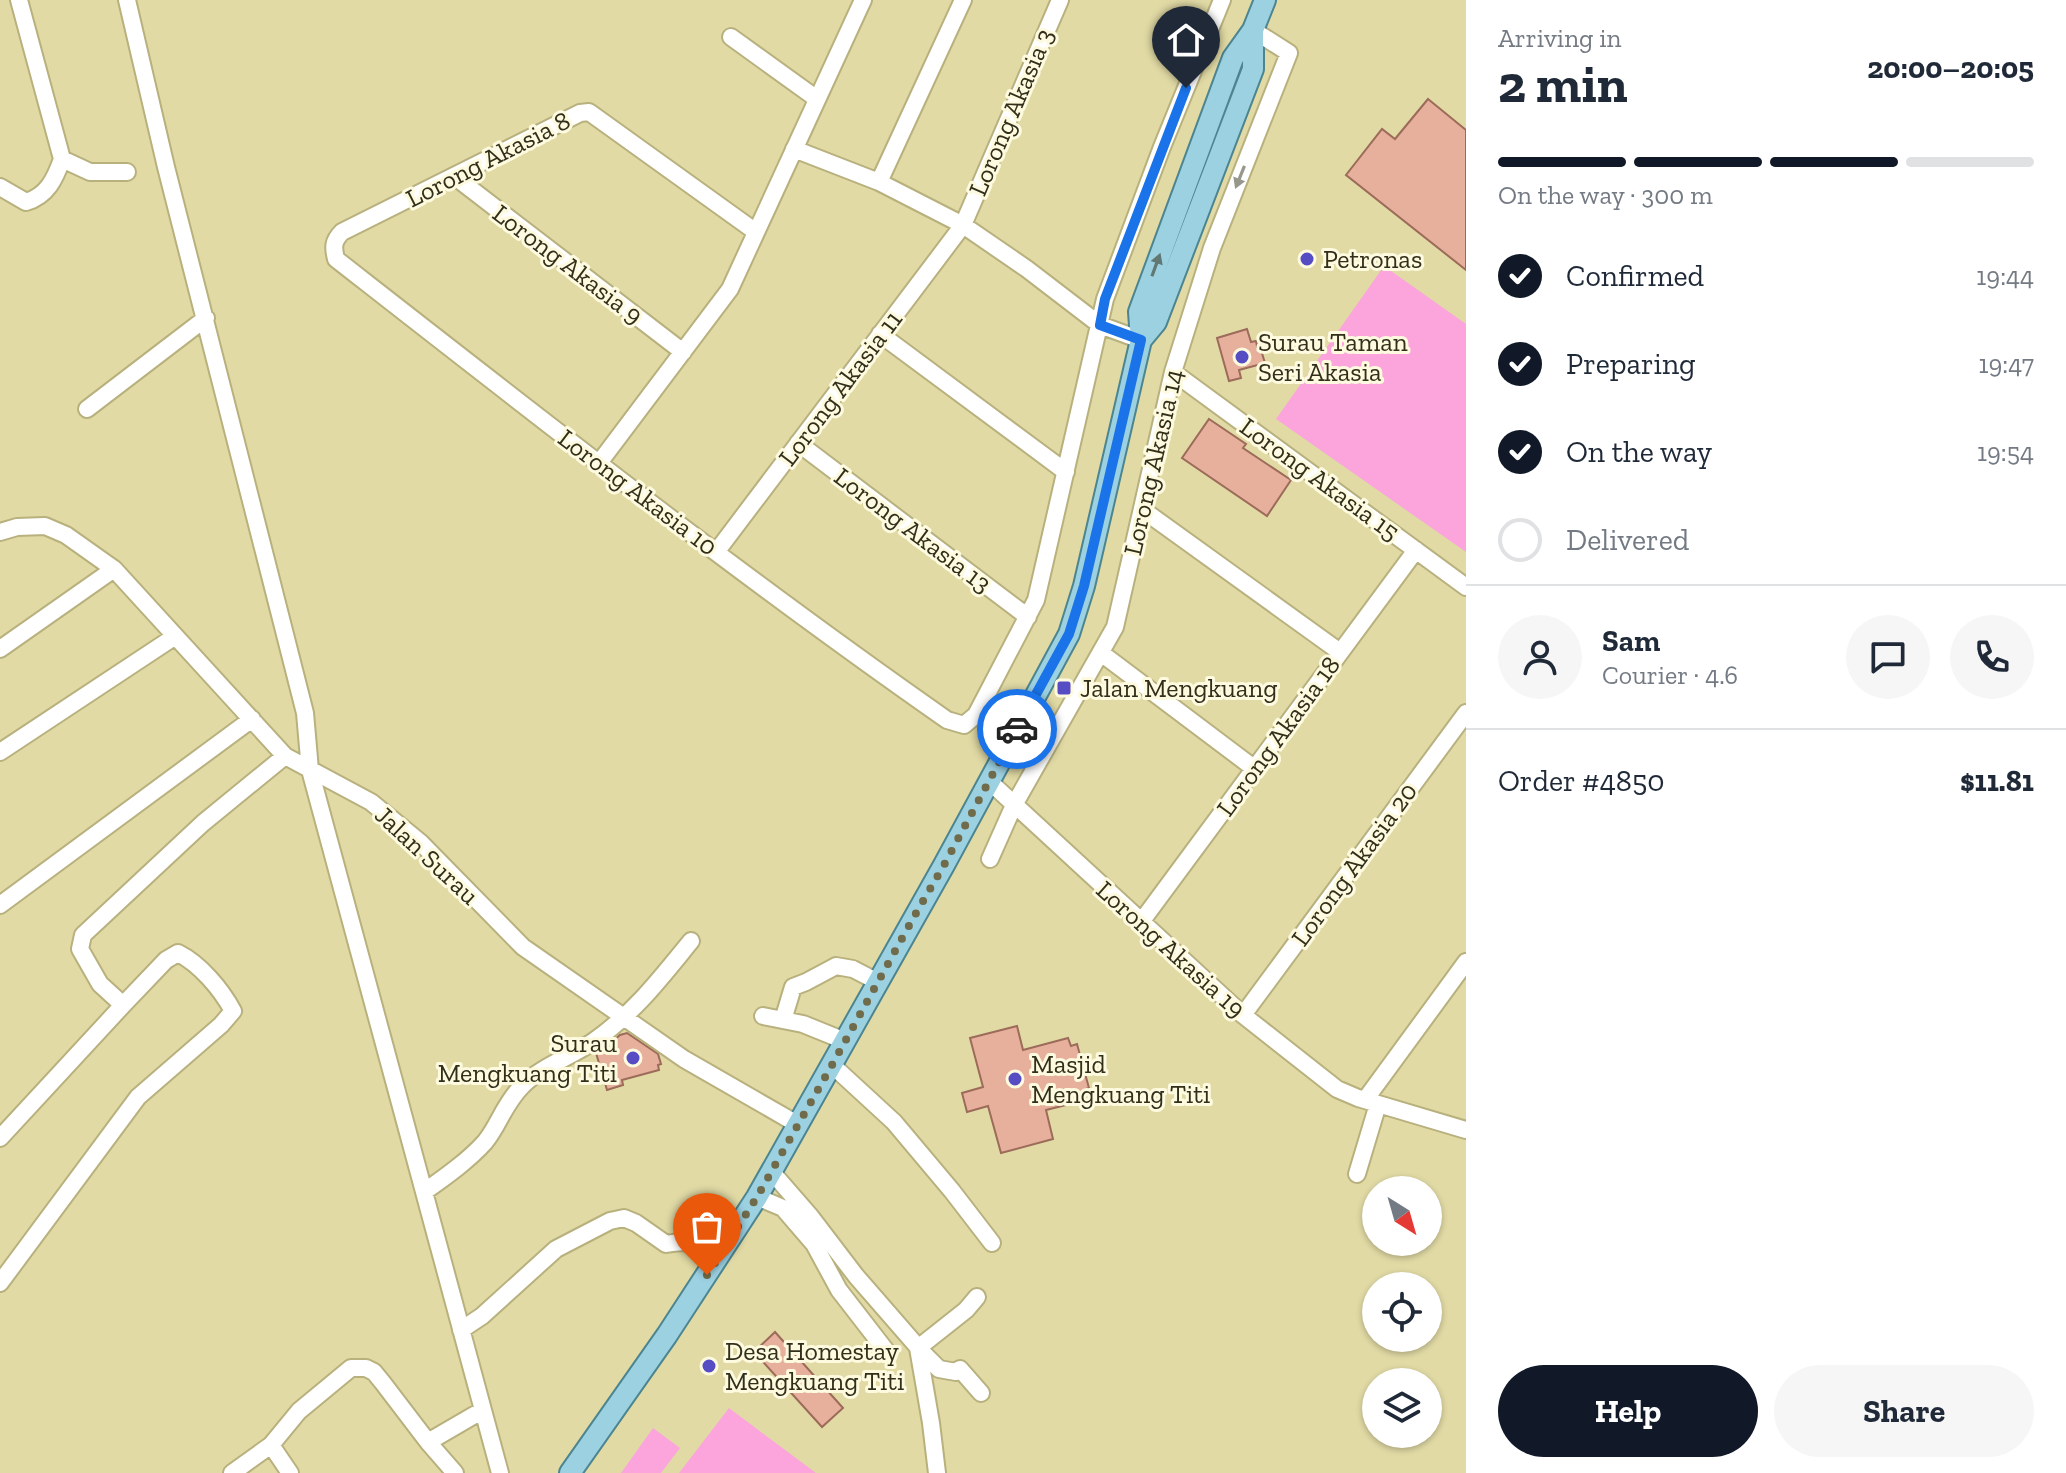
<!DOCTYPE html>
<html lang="en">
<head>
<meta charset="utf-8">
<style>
  :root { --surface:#fff; --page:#f6f6f7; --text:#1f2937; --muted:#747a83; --line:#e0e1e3; --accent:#111827 }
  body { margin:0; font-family:"Zilla Slab",serif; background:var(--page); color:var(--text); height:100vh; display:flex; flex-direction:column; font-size:30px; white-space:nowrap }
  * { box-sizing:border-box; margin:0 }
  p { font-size:26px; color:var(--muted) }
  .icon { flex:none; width:44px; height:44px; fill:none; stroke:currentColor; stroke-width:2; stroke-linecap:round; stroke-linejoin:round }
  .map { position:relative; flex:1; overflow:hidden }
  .details { display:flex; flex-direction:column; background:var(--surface); width:600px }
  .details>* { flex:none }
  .needle { width:52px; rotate:143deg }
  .fabs { position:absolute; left:1362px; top:1176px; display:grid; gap:16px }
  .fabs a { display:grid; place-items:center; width:80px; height:80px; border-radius:50%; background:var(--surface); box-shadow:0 2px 6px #0004; font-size:40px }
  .pin { position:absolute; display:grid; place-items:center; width:68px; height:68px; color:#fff; margin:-82px -34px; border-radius:50% 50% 50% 0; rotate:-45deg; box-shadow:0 0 8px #0007 }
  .pin .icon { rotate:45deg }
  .courier { position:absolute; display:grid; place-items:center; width:80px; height:80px; margin:-40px; border:6px solid #1a73e8; border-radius:50%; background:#fff; color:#222; box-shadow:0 2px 10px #0007 }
  .summary em { font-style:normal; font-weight:700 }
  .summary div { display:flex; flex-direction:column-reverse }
  .summary { display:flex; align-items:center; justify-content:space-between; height:136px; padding:0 32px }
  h1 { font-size:52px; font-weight:700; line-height:60px }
  .bar { display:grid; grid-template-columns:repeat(4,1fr); gap:12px 8px; align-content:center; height:96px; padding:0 32px }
  .bar i { height:10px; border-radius:6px; background:var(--line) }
  .bar .on { background:var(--accent) }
  .bar p { grid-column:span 4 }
  .line { display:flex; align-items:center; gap:20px; padding:0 32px; border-top:2px solid var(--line) }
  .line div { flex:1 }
  .round { display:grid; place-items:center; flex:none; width:84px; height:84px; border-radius:42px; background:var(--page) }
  ol { padding:0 32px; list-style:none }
  li { display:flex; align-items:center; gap:24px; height:88px }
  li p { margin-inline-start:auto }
  li .icon { padding:8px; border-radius:50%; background:var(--accent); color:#fff; stroke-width:4 }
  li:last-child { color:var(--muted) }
  li i { width:44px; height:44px; border:4px solid var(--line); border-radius:50% }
  .primary-button { display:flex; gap:16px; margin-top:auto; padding:16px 32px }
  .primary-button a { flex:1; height:92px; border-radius:48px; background:var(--accent); color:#fff; font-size:32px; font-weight:700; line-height:92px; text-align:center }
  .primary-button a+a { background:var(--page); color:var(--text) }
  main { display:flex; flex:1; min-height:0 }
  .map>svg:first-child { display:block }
</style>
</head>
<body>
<main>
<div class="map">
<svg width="1466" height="1473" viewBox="0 0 1466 1473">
  <rect width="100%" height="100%" fill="#e1daa5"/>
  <path fill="#fba5dc" d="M1384,266l82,58v228l-190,-133z
    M729,1408l87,65h-137z
    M653,1428l27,20 -19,25h-40z"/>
  <path fill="#e6b09c" stroke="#9c6b59" stroke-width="2" d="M1428,99l38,31v140l-120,-95 36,-46 13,10z
    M1247,329l4,13 5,-1 2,10 3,-1 4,13 -26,7 2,8 -12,3 -12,-43z
    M1209,419l37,25 -3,4 48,32 -24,36 -85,-58z
    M1017,1026l6,24 45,-12 3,8 6,-2 12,44 -6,2 3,10 -40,10 7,29 -52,14 -13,-47 -21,6 -5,-19 21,-6 -13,-49z
    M627,1033l31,21 3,10 -3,1 1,5 -37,10 1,5 -16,5 -11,-37 7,-5 13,-3 -2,-5 6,-5z
    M775,1332l68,76 -21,19 -68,-75z"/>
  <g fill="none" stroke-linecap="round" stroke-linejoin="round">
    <defs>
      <path id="minor" d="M127,0l39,167 139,546 5,57 190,703
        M731,37l86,62
        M794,149l85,33 84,43 64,44 73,56 41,15
        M62,159l28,13h37
        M454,176l229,176
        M879,182l84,-182
        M0,187l26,15c21,-6 29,-23 36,-43l-43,-159
        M756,232l-167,-120 -9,1 -238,119c-9,9 -9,15 -6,27 201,157 402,315 611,461l17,5 12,-10 60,-115 69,-301 57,-152 60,-147
        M880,334l186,138
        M1173,372l293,215
        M87,409l119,-91
        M798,443l230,174
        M599,463l131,-174 133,-289
        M1143,510l197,142
        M0,532l17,-5 28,-1 21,9 48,34 171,187 86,46 50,41 102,104 161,112 113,65
        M717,551l246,-326 97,-225
        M0,649l114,-80
        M1101,653l154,116
        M0,752l174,-115
        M990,782l253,233 94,74 21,9 108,32
        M990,859l24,-54 101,-178 58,-255 39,-124 77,-195 -36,-23
        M0,905l252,-186
        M1141,922l275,-372
        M123,1005l-23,-21 -20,-35 3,-14 120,-112 82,-67
        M1243,1015l223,-302
        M763,1016l40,8 42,17
        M783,1020l10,-33 13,-5 30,-16 17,3 25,13
        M832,1065l62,57 58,69 40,52
        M1365,1100l101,-138
        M0,1138l123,-133 43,-45 12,-7c22,11 43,36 55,58l-12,14 -83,72 -138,186
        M771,1171l40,46 45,59 67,77 16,16 17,3 4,-3 21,24
        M1357,1174l21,-70
        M424,1192c21,-15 44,-31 61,-50 14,-17 19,-38 37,-56 20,-20 49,-29 72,-45 41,-29 66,-62 97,-100
        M757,1197l26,11 31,36 25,46 48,62
        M461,1330l21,-14 74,-67 54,-28 14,-3 12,5 30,21c24,-5 34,1 55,9
        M428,1442l55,-32
        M271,1445l19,28
        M232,1473l39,-28 28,-34 52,-43h15l8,4 9,11 45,59 27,31
        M937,1473l-6,-50 -13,-75 48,-38 11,-13"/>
      <path id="major" d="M1141,340l15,-18 97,-253v-39
        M570,1473l97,-138 90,-138 187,-332 125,-231 15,-48 57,-246 -2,-28 94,-254 20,-28 12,-30"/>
    </defs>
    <use href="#minor" stroke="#b8b17e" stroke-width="20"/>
    <use href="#major" stroke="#4c8590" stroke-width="24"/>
    <use href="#minor" stroke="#fff" stroke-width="16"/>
    <use href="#major" stroke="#9cd1e2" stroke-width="20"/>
  </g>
  <defs><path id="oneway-solid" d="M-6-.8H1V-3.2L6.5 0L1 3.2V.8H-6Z" transform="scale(2)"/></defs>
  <use fill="#98978c" href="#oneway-solid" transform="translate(1240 177) rotate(112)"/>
  <use fill="#617874" href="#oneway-solid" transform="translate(1156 265) rotate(-70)"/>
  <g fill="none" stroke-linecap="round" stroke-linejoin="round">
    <path stroke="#6f6b4b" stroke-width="8" stroke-dasharray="0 14.4" d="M707,1275l50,-78 75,-132 83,-150 29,-50 73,-136"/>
    <path stroke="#1a73e8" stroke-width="10" d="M1017,729l52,-95 15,-48 57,-246 -41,-15 5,-26 81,-211"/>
  </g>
  <g fill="#564cc3" stroke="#fdfadf" stroke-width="3">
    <circle cx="1307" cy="259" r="8"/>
    <circle cx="1242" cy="357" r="8"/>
    <rect x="1056" y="680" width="16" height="16" rx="4"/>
    <circle cx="633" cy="1058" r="8"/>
    <circle cx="1015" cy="1079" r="8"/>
    <circle cx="709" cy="1366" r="8"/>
  </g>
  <g text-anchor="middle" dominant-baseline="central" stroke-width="6" stroke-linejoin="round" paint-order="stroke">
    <g font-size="26" fill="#312f1a" stroke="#fdfadf">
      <text transform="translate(1011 112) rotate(-67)">Lorong Akasia 3</text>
      <text transform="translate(488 159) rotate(-27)">Lorong Akasia 8</text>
      <text transform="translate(568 264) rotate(37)">Lorong Akasia 9</text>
      <text transform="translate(840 388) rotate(-53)">Lorong Akasia 11</text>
      <text transform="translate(1153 462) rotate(-77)">Lorong Akasia 14</text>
      <text transform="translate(1320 479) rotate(36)">Lorong Akasia 15</text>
      <text transform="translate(638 492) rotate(37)">Lorong Akasia 10</text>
      <text transform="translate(913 530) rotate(37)">Lorong Akasia 13</text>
      <text transform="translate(1278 736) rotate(-54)">Lorong Akasia 18</text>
      <text transform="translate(427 855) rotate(43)">Jalan Surau</text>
      <text transform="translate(1354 864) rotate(-54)">Lorong Akasia 20</text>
      <text transform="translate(1171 949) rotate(42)">Lorong Akasia 19</text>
    </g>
    <g font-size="26" fill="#312f1a" stroke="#fdfadf" text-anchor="start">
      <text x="1323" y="259">Petronas</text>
      <text x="1258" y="342">Surau Taman<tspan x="1258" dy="30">Seri Akasia</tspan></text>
      <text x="1080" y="688">Jalan Mengkuang</text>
      <text x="617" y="1043" text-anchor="end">Surau<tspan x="617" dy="30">Mengkuang Titi</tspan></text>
      <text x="1031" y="1064">Masjid<tspan x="1031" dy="30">Mengkuang Titi</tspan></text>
      <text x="725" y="1351">Desa Homestay<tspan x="725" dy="30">Mengkuang Titi</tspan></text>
    </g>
  </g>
</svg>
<div class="fabs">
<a><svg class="needle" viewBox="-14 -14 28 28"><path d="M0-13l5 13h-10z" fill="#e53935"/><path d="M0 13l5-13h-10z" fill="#747a83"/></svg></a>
<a><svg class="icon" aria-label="locate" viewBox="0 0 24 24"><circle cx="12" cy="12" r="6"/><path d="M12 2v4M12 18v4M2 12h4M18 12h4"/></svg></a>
<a><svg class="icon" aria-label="layers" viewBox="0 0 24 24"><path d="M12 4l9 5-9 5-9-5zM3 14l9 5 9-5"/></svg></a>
</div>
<div class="pin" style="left:707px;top:1275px;background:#ea580c"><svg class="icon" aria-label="bag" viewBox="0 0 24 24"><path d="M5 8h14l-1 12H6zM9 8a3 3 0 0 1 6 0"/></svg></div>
<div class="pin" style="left:1186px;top:88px;background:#1f2937"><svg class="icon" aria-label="home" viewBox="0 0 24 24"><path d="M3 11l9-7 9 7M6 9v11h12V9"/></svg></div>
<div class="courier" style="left:1017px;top:729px"><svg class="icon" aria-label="car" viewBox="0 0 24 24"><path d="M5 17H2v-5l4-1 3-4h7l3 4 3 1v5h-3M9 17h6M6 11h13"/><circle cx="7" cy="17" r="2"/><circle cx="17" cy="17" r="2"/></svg></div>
</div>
<section class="details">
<div class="summary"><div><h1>2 min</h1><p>Arriving in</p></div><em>20:00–20:05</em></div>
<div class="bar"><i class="on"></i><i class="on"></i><i class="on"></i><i></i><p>On the way · 300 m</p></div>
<ol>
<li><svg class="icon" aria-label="check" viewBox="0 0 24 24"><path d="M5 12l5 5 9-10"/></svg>Confirmed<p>19:44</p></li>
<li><svg class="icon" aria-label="check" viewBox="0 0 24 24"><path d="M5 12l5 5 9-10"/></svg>Preparing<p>19:47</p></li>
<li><svg class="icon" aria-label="check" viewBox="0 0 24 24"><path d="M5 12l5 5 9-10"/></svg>On the way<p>19:54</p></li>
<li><i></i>Delivered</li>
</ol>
<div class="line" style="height:144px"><a class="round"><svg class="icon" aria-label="person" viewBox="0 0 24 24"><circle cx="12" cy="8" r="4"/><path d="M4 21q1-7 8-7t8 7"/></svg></a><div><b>Sam</b><p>Courier · 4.6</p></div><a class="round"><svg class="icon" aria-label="chat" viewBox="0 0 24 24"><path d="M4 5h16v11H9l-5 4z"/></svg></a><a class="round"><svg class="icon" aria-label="phone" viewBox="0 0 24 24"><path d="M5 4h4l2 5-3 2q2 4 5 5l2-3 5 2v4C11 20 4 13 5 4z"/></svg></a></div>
<div class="line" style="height:104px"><div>Order #4850</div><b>$11.81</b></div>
<div class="primary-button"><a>Help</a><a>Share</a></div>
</section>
</main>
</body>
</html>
